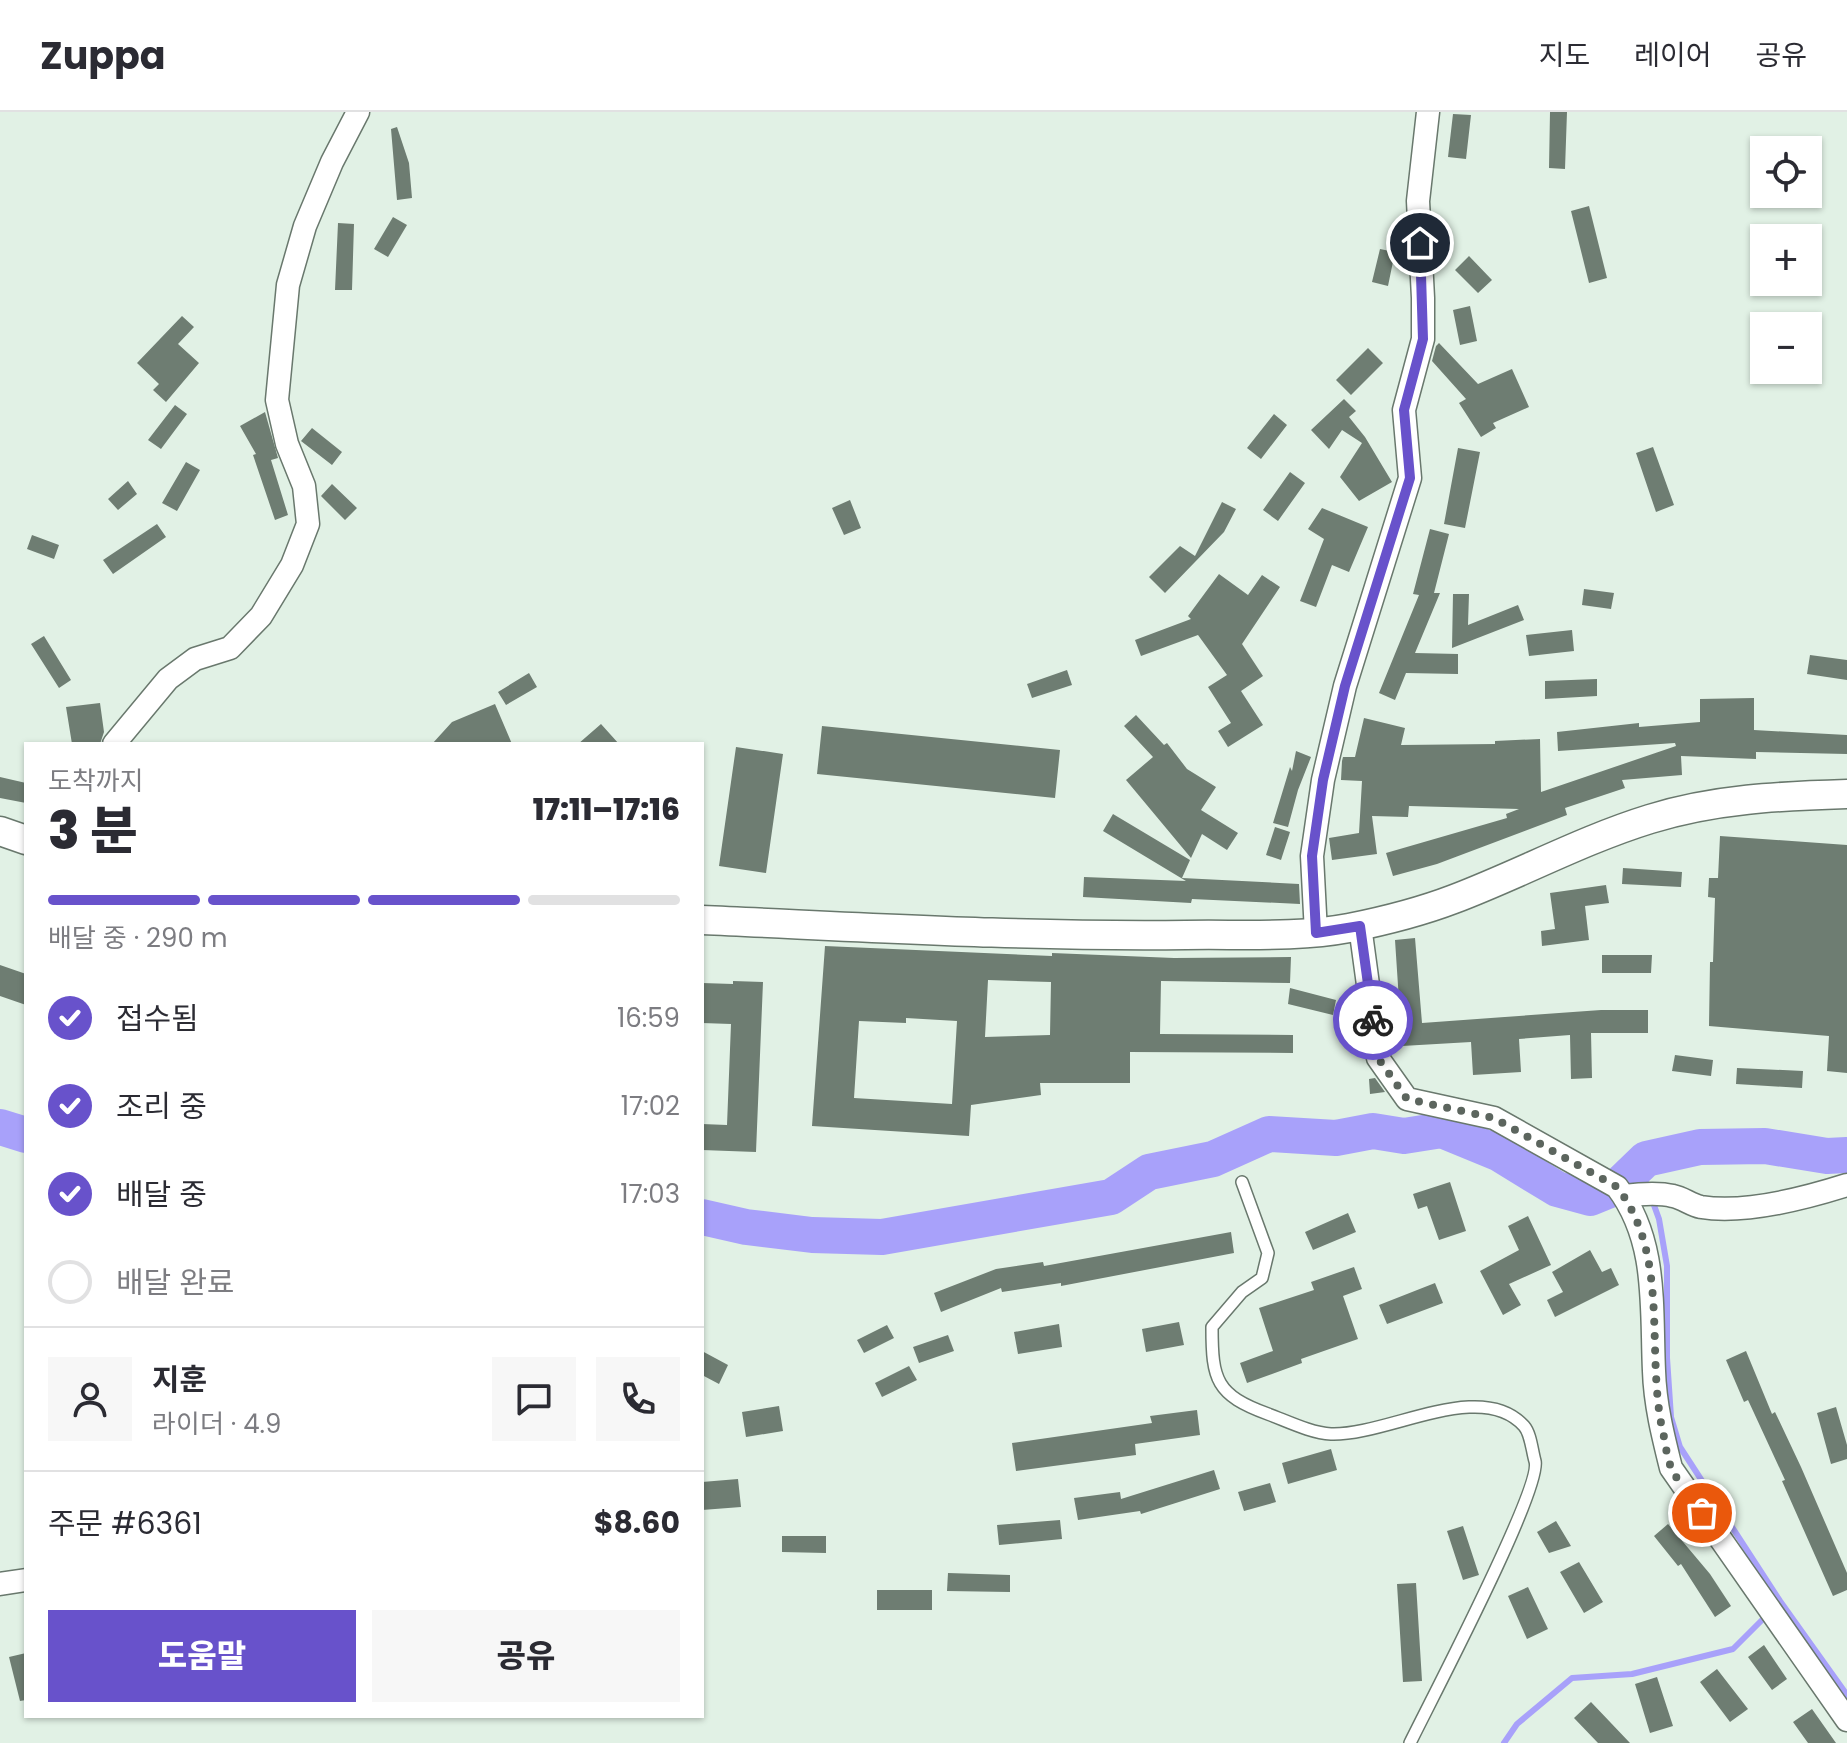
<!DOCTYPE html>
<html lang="ko">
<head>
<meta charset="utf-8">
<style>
  :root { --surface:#fff; --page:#f7f7f7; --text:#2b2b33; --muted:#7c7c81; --line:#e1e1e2; --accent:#6852cb }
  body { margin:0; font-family:Poppins,"Noto Sans KR",sans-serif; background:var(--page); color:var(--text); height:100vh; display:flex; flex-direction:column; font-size:30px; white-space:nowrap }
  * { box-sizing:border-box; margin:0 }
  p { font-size:26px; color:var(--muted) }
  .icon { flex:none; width:44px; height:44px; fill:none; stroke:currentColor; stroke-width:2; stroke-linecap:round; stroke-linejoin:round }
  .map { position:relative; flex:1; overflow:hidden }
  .details { position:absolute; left:24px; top:630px; width:680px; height:976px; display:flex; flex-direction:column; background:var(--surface); border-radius:0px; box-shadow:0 2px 6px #0004 }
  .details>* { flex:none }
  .tools { position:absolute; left:1750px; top:24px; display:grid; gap:16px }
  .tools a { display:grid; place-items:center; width:72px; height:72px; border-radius:0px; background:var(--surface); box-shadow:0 2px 6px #0004; font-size:40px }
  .pin { position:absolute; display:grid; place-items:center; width:68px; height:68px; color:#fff; margin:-34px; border:4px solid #fff; border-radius:50%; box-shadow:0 2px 8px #0007 }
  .courier { position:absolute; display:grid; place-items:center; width:80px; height:80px; margin:-40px; border:6px solid #6852cb; border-radius:50%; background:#fff; color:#222; box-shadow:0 2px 10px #0007 }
  .overview em { font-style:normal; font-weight:800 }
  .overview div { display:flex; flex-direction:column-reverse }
  .overview { display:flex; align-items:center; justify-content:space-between; height:136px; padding:0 24px }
  h1 { font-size:52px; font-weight:800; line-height:60px }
  .bar { display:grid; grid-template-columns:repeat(4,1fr); gap:12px 8px; align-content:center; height:96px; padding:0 24px }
  .bar i { height:10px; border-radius:6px; background:var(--line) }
  .bar .current { background:var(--accent) }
  .bar p { grid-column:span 4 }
  .line { display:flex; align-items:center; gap:20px; padding:0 24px; border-top:2px solid var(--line) }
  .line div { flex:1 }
  .round { display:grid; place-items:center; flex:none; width:84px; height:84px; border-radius:0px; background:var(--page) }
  ol { padding:0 24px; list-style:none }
  li { display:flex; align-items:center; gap:24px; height:88px }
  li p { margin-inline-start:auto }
  li .icon { padding:8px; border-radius:50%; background:var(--accent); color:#fff; stroke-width:4 }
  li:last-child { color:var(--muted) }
  li i { width:44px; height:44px; border:4px solid var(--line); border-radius:50% }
  .primary-button { display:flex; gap:16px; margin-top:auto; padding:16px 24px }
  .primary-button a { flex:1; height:92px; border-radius:0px; background:var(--accent); color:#fff; font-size:32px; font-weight:800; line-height:92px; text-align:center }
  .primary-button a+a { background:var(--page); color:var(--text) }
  header { display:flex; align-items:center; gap:48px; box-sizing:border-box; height:112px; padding:0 40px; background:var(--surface); border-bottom:2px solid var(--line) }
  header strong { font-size:38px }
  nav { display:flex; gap:44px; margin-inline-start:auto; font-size:28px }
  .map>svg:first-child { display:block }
</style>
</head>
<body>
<header>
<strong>Zuppa</strong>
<nav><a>지도</a><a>레이어</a><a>공유</a></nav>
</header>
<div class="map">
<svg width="1847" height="1631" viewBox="0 0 1847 1631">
  <rect width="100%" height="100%" fill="#e1f1e5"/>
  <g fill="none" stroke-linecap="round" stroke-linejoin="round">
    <path stroke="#a8a1fa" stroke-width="6" d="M1625,1068l22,4v2
      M1651,1085l8,22 8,47v92l4,59 9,30 100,154 67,94
      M1504,1631l13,-19 55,-46 60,-4 101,-25 35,-35"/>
    <path stroke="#a8a1fa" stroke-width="36" d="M0,1015l26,8
      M702,1105l44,10 66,8 70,2 229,-40 38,-25 64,-13 56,-25 67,4 37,-7 31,5 38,-6 56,23 59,36 33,9 27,-11 29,-28 54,-12 65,-1 62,10 20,-1"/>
  </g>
  <path fill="#6e7d72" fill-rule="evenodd" d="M1550,0h17l-2,57 -16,-1z
    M1453,2l18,1 -5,44 -18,-2z
    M397,15l12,36 3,35 -15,2 -6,-71z
    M1589,94l18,72 -18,5 -18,-72z
    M393,105l14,8 -19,32 -14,-8z
    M338,111l16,1 -2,66h-17z
    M1380,137l15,3 -7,34 -16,-4z
    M1469,144l23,24 -14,13 -23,-23z
    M1470,194l7,35 -17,4 -7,-35z
    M182,204l12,11 -16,17 21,19 -33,39 -13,-12 6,-6 -22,-21z
    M1439,231l39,41 34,-15 17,38 -36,16 3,5 -15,9 -22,-34 7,-4 -34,-38 4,-15z
    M1368,236l15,15 -32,32 -15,-15z
    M1344,287l12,12 -7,6 16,20 27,45 -33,19 -19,-24 22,-34 -20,-13 -13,19 -18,-19z
    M175,293l12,9 -26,35 -13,-9z
    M265,300l13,46 -7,2 17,55 -13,5 -22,-65 3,-1 -16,-28z
    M1274,302l13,11 -26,34 -14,-11z
    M312,316l30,24 -10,13 -31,-24z
    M1653,335l21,58 -18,7 -20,-59z
    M1458,336l22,4 -15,76 -21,-4z
    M186,350l14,8 -23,41 -15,-8z
    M1290,360l15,11 -27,38 -15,-11z
    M128,369l9,13 -19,16 -10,-11z
    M332,372l25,24 -12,12 -24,-24z
    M850,388l11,28 -17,7 -12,-27z
    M1222,390l14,7 -12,23 -59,61 -16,-16 31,-31 15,10z
    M1322,396l46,19 -19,45 -17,-7 -16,42 -16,-6 24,-62 -16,-10z
    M157,412l9,13 -53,37 -10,-14z
    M1430,417l19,5 -15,59h6l-25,60 43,1v20l-52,-1 -11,27 -16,-7 40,-98 -6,-1z
    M32,423l27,10 -5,14 -27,-10z
    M1219,462l29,21 14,-20 18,12 -38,57 21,32 -22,15 22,34 -35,22 -10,-16 13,-8 -23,-36 19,-12 -29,-40 -57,21 -6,-16 56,-21 -3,-3z
    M1584,477l30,4 -3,16 -29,-4z
    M1453,482h16l-1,31 50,-20 6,15 -72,28z
    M1572,518l2,21 -45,5 -3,-21z
    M44,524l27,44 -12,8 -28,-44z
    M1810,543l37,5v20l-40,-6z
    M1067,558l5,15 -40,13 -5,-14z
    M529,561l8,14 -31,18 -8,-13z
    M1597,567v17l-52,3v-18z
    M1754,586v32l93,5v19l-91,-2v7l-75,-3 1,19 -60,5 3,8 -60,20 2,7 -130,49 -44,12 -7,-23 121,-35 -1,-4 13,-5 -110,-3 -1,11 -36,-1 5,38 -45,6 -3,-22 30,-5 3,-52 -21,-1 1,-19 1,-4h12l9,-39 41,10 -4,17 94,-1v-3l45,-2 1,53 135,-46 -1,-3 -117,8 -1,-19 82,-9v4l61,-5v-23z
    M100,591l4,29 -4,12h-28l-6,-37z
    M495,592l17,40h-80l20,-22z
    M1136,603l28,30 3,-2 20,26 29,18 -15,23 37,23 -11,17 -25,-16 -11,24 -65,-78 27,-23 -29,-31z
    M601,612l18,20h-41z
    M822,614l238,24 -5,48 -238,-24z
    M736,635l47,7 -17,119 -47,-7z
    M1296,639l15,6 -13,33 -10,37 -15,-4 17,-56 2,4z
    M0,665l26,6v20l-26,-5z
    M1113,702l77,46 -8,18 117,6 1,20 -108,-5 -1,4 -108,-6 1,-20 102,4 -83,-50z
    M1275,715l15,5 -9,28 -15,-5z
    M1720,724l127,9v228l-20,-2 2,-35 -120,-10 1,-64h3l2,-64 -7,-1 1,-19h9z
    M1623,756l59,4 -1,15 -59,-3z
    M1606,773l3,18 -24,3 4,34 -47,6 -1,-15 14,-2 -5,-36z
    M1415,826l7,85 179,-13h47v23h-57l1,45 -21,1 -1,-44 -51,4 2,33 -48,3 -2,-33 -69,4 -7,-106z
    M825,834l227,10v-3l122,5 117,-1 -1,26 -129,-2 -1,53 133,1v18l-163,-1v31h-90l1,12 -70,10 -2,31 -157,-10zM988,868l63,2 -1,53 -65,2zM906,906l51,3 -5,83 -98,-6 5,-77 47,2z
    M1602,843h50l-1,18h-49z
    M0,853l26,9v31l-26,-9z
    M733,869l30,1 -7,170 -54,-2v-26l25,1 4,-101 -29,-1v-40l31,1z
    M1290,876l46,12 -3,15 -45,-11z
    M1675,943l38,5 -2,16 -39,-5z
    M1737,956l66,3 -1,17 -66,-4z
    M1375,966l10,14 -15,2 -1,-15z
    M1450,1070l16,49 -27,9 -12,-34 -9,3 -5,-15z
    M1348,1101l8,19 -43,18 -8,-18z
    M1528,1104l23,49 -42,19 12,21 -18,10 -23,-44 39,-21 -11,-24z
    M1231,1120l3,21 -173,33v-3l-59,9 -1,-4 -60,24 -7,-19 62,-24 47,-7 1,4z
    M1590,1138l12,22 9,-4 8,17 -64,32 -8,-17 16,-8 -11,-20z
    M1354,1155l8,22 -19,7 15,43 -57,20 1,4 -55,20 -7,-20 33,-12 -14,-43 55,-18 -3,-8z
    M1435,1171l8,20 -56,21 -8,-19z
    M1179,1210l5,23 -38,7 -4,-23z
    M1059,1212l3,23 -44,7 -4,-22z
    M887,1213l7,13 -30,15 -7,-13z
    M948,1223l6,16 -35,12 -6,-16z
    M702,1239l26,14 -9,19 -17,-9z
    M1746,1239l26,63 3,-2 26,55 46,106v17l-14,6 -51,-115 3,-1 -37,-80 -4,2 -18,-42z
    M909,1254l8,14 -35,17 -7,-14z
    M779,1294l4,25 -37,6 -4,-25z
    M1836,1295l11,38v14l-16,5 -14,-51z
    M1197,1298l3,25 -65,9 1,11 -120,16 -4,-28 140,-20 -2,-7z
    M1331,1337l6,21 -49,14 -6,-21z
    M1214,1358l6,19 -79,25 -1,-3 -62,9 -4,-22 46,-6 1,7z
    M738,1367l3,28 -39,3v-28z
    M1270,1371l6,19 -32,9 -6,-19z
    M1060,1408l2,19 -63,6 -2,-20z
    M1556,1409l15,25 -22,7 -12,-21z
    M1668,1412l42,50 21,32 -16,11 -34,-53 -3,2 -24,-30z
    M1463,1414l16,49 -16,5 -16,-49z
    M782,1424h44v17l-44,-1z
    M1579,1450l24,40 -19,11 -24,-41z
    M948,1461l62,2v17l-63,-1z
    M1416,1471l6,98 -19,1 -6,-98z
    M1528,1475l20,42 -21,10 -19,-43z
    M877,1478h55v20h-55z
    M1764,1533l23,34 -15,11 -24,-33z
    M26,1541v47l-6,1 -11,-44z
    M1717,1557l31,40 -18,13 -30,-40z
    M1657,1565l16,49 -23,7 -15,-49z
    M1591,1590l39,41h-32l-24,-25z
    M1812,1597l24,34h-28l-15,-21z"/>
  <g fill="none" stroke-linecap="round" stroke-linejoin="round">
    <defs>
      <path id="service" d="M1242,1070l26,71 -6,25 -20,14 -30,35c0,53 4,68 56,87 19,7 43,19 63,20 56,2 150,-56 193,-8 7,8 8,25 11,35 8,26 -106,243 -125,282"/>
      <path id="minor" d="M114,632l54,-65 27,-20 35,-11 31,-32 31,-51 16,-41 -4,-38 -17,-42 -10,-44 11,-115 17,-59 27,-64 26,-50
        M1360,814l18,132 29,41 87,19 123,69c41,54 34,120 37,184 1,33 9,65 17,97l176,252
        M1316,821l-4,-77 11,-76 22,-94 65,-208 -6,-68 19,-71v-41l-5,-97 10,-89
        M1624,1084c15,-2 33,-4 49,0 10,2 18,9 28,11 43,7 105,-9 146,-22
        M0,1472l26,-4"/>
      <path id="tertiary" d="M0,719l26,9
        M702,808c161,7 323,17 484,15 54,-1 110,3 163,-7 35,-7 71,-16 105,-29 66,-25 128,-59 196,-80 64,-20 130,-23 197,-25"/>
    </defs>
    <use href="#service" stroke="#69786d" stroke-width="14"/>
    <use href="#minor" stroke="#69786d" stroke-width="25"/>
    <use href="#tertiary" stroke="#69786d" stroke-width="31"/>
    <use href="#service" stroke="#fff" stroke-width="11"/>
    <use href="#minor" stroke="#fff" stroke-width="22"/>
    <use href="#tertiary" stroke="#fff" stroke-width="28"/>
  </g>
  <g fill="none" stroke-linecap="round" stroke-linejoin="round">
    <path stroke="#5c655e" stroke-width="8" stroke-dasharray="0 14.4" d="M1373,908l5,38 29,41 87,19 123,69c55,71 27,169 47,250 2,10 3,21 7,30 7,16 21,32 31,46"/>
    <path stroke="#6852cb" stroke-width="10" d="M1373,908l-13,-94 -44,7 -4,-77 11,-76 22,-94 65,-208 -6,-68 19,-71 -3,-96"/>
  </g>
</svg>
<div class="tools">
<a><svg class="icon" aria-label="locate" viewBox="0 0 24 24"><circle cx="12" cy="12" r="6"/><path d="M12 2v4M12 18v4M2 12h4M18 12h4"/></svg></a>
<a>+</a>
<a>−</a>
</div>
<div class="pin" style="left:1702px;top:1401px;background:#ea580c"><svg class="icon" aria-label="bag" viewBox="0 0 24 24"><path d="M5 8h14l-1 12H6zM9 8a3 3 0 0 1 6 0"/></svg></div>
<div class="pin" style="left:1420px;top:131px;background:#1f2937"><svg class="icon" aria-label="home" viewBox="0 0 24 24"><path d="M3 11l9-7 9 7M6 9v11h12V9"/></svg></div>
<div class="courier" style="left:1373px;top:908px"><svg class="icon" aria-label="bike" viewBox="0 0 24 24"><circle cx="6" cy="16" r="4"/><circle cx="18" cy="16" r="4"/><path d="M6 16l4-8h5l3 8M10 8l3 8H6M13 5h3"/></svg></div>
<section class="details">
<div class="overview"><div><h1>3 분</h1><p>도착까지</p></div><em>17:11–17:16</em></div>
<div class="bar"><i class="current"></i><i class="current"></i><i class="current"></i><i></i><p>배달 중 · 290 m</p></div>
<ol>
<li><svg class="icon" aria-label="check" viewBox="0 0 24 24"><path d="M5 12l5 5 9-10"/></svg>접수됨<p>16:59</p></li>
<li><svg class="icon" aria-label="check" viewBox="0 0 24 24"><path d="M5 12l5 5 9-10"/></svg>조리 중<p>17:02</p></li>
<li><svg class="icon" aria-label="check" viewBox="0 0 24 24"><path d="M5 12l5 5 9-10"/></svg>배달 중<p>17:03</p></li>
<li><i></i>배달 완료</li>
</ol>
<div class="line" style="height:144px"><a class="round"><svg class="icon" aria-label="person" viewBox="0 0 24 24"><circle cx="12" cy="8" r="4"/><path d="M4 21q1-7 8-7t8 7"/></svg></a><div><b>지훈</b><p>라이더 · 4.9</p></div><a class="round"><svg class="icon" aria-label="chat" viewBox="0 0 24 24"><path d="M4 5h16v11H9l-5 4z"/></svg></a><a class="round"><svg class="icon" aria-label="phone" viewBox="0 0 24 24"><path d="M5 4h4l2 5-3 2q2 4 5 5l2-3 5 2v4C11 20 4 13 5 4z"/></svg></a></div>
<div class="line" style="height:104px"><div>주문 #6361</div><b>$8.60</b></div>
<div class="primary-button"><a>도움말</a><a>공유</a></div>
</section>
</div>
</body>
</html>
